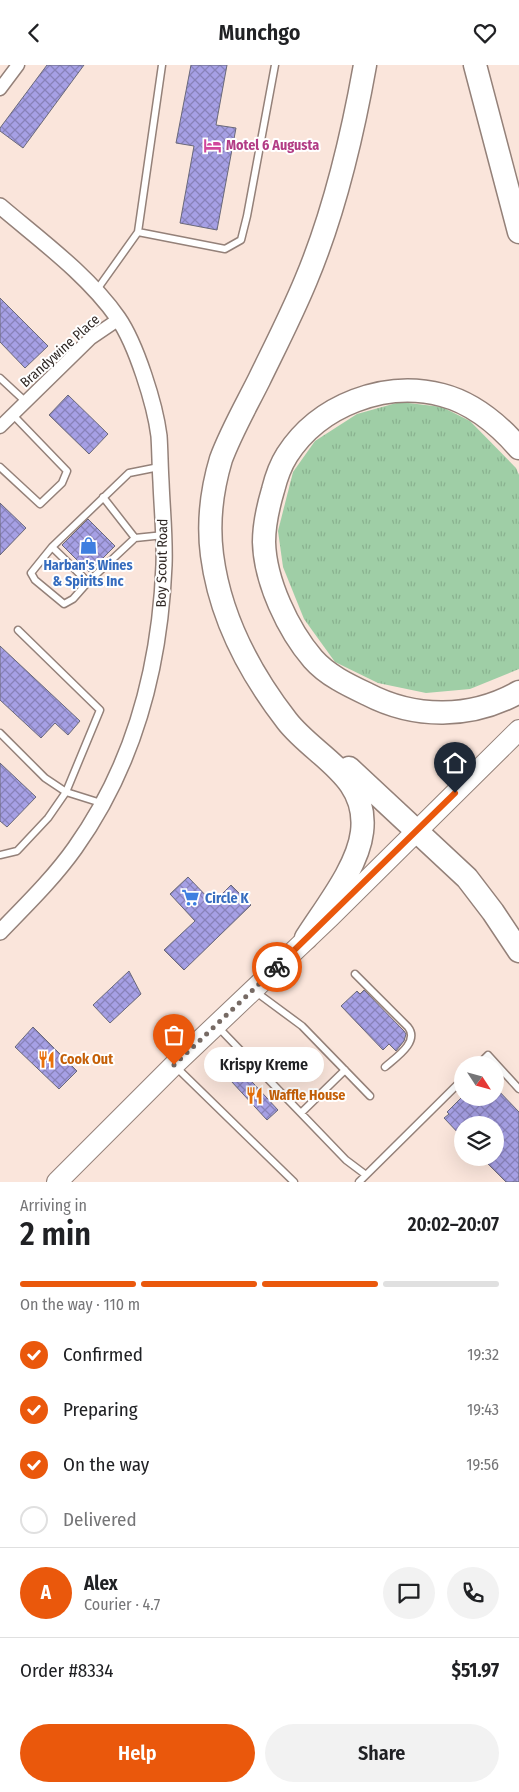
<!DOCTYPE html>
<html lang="en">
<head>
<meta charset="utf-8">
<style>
  :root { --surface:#fff; --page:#f2f2f2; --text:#202124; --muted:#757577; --line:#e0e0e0; --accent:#ea580c }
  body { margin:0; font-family:"Fira Sans Condensed",sans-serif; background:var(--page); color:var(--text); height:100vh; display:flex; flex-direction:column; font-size:19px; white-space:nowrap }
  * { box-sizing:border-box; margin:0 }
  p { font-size:16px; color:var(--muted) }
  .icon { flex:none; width:28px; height:28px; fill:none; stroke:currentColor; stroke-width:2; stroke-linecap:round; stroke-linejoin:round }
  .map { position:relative; height:1117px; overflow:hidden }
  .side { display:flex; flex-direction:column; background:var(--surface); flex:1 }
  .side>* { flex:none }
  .needle { width:32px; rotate:126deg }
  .buttons { position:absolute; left:454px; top:991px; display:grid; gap:10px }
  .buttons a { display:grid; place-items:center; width:50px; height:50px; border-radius:50%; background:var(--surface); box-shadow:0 5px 20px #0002; font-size:25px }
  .pin { position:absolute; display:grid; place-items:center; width:42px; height:42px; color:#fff; margin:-51px -21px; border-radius:50% 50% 50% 0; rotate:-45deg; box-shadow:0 0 5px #0007 }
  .pin .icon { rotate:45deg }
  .courier { position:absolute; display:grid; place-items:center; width:50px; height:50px; margin:-25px; border:4px solid #ea580c; border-radius:50%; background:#fff; color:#222; box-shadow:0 1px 6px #0007 }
  .bubble { position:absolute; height:35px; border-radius:18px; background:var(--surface); box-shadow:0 5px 20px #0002; font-size:16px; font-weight:600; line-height:35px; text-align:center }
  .head em { font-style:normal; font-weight:600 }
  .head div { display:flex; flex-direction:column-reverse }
  .head { display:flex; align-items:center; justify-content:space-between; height:85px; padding:0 20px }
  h1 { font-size:32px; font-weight:600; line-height:38px }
  .bar { display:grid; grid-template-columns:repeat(4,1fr); gap:8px 5px; align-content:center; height:60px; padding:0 20px }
  .bar i { height:6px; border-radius:4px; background:var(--line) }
  .bar .active { background:var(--accent) }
  .bar p { grid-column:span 4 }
  .line { display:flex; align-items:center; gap:12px; padding:0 20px; border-top:1px solid var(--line) }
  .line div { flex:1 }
  .round { display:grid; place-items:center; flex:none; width:52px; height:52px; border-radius:26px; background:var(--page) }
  ol { padding:0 20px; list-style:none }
  li { display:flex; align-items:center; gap:15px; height:55px }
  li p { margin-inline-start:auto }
  li .icon { padding:5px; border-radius:50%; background:var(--accent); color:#fff; stroke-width:4 }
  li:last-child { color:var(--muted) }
  li i { width:28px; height:28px; border:2px solid var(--line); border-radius:50% }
  .action { display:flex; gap:10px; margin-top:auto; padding:10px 20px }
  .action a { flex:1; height:58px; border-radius:30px; background:var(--accent); color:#fff; font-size:20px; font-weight:600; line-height:58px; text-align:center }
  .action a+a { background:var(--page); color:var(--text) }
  header { display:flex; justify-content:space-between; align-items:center; height:65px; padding:0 20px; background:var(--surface); font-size:22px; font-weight:600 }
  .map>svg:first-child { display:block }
</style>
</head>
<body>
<header><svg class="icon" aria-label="back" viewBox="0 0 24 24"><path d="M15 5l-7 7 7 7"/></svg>Munchgo<svg class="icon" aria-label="heart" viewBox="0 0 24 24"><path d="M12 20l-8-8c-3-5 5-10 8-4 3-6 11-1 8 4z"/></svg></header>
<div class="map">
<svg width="519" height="1117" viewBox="0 0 519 1117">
  <defs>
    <pattern id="grass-tufts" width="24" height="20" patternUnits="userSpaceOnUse" patternTransform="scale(1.25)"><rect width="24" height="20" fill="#9fcea6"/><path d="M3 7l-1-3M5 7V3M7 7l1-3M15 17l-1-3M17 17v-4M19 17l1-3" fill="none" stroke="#89b18f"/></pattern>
    <pattern id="building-cross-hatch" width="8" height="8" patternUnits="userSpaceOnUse" patternTransform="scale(1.25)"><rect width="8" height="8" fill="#a6a0e5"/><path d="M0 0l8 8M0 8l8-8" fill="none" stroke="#8882b9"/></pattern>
  </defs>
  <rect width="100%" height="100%" fill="#fae5db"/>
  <path fill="url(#grass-tufts)" d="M400,337l42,5 28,14 46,47 3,7v194l-49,20 -44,4 -48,-10 -43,-21 -31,-43 -21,-52 -5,-36 15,-59 22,-31 42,-27z"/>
  <path fill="url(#building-cross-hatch)" stroke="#6a697a" d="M47,0h37l-61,83 -23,-17v-3z
    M191,0h36l-11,60 20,3 -19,102 -37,-7 14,-77 -18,-3z
    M0,233l48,48 -23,22 -25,-26z
    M68,330l40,39 -19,20 -40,-39z
    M0,438l26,25 -26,27z
    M88,454l27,27 -26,26 -27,-27z
    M0,581l80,75 -12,14 -13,-12 -14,15 -41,-38z
    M0,698l36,34 -29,30 -7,-6z
    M188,812l25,26 18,-18 20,20 -67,65 -20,-20 31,-29 -25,-27z
    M129,906l12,23 -31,29 -17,-18z
    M364,925l40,41 2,3 -2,7 -8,10 -7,-7 -6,6 -42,-44 16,-15 3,3z
    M33,962l44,44 -18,18 -44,-42z
    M242,1006l36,39 -11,10 -36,-39z
    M495,1022l24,25v70h-13l-21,-21 3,-4h7v-32h-33v12l-18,-19 5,-4 -2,-2 15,-15h33z"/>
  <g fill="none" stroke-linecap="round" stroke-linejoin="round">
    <defs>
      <path id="service" d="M138,167l87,17 16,-9 6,-24 28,-151
        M96,226l42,-59 24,-167
        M0,313l26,24
        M0,402l40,37 22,-21 5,-12 -54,-56
        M159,402l-30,6 -77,74 36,35 47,-44 29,-3
        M103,432l32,41
        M52,482l-21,26 4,7 29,24 9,-5 15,-17
        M18,565l82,80 -34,82 35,11
        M0,668l45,45 21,14 -18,26 -31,33 -17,4
        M355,909l53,53c12,15 -13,31 -23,40
        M256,927l46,34 68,70
        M218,962l128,133 20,15
        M478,1000l10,-10 31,34
        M175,1001l119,116
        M301,1048l44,-43
        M359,1117l103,-102"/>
      <path id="minor" d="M0,24l18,-24
        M0,362l91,-89 28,-19"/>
      <path id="tertiary" d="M0,141c40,34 88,69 118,112 18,26 37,86 41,118 1,15 1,31 2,46 1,27 4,55 3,83 -4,101 -30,200 -89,283 -22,31 -49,57 -75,84"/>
      <path id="primary" d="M57,1117l117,-117 156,-148 189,-187"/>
      <path id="motorway" d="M475,0l44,167
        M519,383c-20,-23 -46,-45 -77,-53 -57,-15 -123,10 -155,60 -7,11 -11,23 -14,35 -5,17 -9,35 -9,52 1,39 24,88 49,117 14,16 35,26 54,35 48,25 104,25 152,-2
        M349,703l118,110 26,34 26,39
        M306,873c19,-30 52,-71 56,-106 7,-56 -47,-75 -75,-111 -38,-49 -67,-104 -75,-166 -4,-31 0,-66 9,-96 10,-27 25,-53 38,-79 16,-33 33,-66 47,-100 29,-69 46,-142 59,-215"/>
    </defs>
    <use href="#service" stroke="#948179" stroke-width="9"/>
    <use href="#minor" stroke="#948179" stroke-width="15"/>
    <use href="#tertiary" stroke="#948179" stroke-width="18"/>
    <use href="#primary" stroke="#948179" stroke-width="22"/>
    <use href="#motorway" stroke="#948179" stroke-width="25"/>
    <use href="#service" stroke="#fff" stroke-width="6"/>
    <use href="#minor" stroke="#fff" stroke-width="12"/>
    <use href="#tertiary" stroke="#fff" stroke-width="15"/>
    <use href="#primary" stroke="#fff" stroke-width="20"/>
    <use href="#motorway" stroke="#fff" stroke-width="22"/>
  </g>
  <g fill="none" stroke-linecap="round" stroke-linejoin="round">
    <path stroke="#766a64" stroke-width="5" stroke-dasharray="0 9" d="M174,1000l103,-98"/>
    <path stroke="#ea580c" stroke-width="6" d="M277,902l178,-174"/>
  </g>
  <defs>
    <symbol id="hotel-bare" viewBox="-9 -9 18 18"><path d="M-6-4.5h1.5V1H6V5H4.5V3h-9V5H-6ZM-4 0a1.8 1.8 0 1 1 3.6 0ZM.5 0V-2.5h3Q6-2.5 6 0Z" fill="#d1479c" stroke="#fff" stroke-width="2.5" paint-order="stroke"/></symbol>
    <symbol id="shop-bare" viewBox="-9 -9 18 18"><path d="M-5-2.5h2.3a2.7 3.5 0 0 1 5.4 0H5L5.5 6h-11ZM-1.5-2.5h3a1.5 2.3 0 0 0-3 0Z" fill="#3f7fe0" stroke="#fff" stroke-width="2.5" paint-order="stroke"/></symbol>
    <symbol id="supermarket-bare" viewBox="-9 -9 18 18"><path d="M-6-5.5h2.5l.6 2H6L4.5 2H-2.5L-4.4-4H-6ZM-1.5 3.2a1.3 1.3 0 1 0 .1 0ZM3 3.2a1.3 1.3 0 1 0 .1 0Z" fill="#3f7fe0" stroke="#fff" stroke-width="2.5" paint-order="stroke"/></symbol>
    <symbol id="restaurant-bare" viewBox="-9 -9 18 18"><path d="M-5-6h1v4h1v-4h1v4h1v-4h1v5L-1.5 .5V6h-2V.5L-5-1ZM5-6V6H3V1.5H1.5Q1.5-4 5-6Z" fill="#e8710a" stroke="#fff" stroke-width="2.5" paint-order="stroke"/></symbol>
  </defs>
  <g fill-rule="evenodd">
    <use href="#hotel-bare" x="200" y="68" width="25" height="25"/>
    <use href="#shop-bare" x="76" y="468" width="25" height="25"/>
    <use href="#supermarket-bare" x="178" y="820" width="25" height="25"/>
    <use href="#restaurant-bare" x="34" y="982" width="25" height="25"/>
    <use href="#restaurant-bare" x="242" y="1018" width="25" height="25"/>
  </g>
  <g text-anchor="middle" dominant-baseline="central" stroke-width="4" stroke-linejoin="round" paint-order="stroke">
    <g font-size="14" font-weight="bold" fill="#b23c85" stroke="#fff" text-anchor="start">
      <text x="226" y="80">Motel 6 Augusta</text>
    </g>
    <g font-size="14" fill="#2f2724" stroke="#fff">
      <text transform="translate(60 286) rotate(-42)">Brandywine Place</text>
      <text transform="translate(162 498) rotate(-89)">Boy Scout Road</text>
    </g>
    <g font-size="14" font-weight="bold" fill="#366cbe" stroke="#fff">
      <text x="88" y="500">Harban's Wines<tspan x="88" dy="16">&amp; Spirits Inc</tspan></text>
      <text x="205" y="833" text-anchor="start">Circle K</text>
    </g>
    <g font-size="14" font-weight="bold" fill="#c56008" stroke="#fff" text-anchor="start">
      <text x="60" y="994">Cook Out</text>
      <text x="269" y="1030">Waffle House</text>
    </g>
  </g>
</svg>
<div class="buttons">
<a><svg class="needle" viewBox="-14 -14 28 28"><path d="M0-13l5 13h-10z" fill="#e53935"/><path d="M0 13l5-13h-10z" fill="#757577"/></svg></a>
<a><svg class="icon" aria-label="layers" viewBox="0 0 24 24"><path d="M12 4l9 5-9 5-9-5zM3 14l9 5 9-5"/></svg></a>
</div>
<div class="pin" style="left:174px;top:1000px;background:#ea580c"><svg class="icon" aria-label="bag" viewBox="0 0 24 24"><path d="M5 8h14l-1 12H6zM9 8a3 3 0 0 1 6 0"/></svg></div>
<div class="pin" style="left:455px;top:728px;background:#1f2937"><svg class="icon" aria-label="home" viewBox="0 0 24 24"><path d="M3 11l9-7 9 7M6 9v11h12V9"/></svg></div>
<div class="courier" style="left:277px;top:902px"><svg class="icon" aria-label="bike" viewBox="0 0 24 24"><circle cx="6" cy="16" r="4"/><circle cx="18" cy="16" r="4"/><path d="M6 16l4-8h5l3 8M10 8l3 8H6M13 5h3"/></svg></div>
<div class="bubble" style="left:204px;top:982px;width:120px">Krispy Kreme</div>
</div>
<section class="side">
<div class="head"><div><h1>2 min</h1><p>Arriving in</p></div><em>20:02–20:07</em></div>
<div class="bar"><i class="active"></i><i class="active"></i><i class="active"></i><i></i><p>On the way · 110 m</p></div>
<ol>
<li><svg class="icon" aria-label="check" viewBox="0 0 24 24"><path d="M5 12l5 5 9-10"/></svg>Confirmed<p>19:32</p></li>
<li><svg class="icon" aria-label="check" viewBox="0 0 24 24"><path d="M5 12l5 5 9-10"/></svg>Preparing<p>19:43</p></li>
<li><svg class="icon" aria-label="check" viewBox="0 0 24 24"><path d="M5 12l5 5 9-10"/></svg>On the way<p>19:56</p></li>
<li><i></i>Delivered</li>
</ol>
<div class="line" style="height:90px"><b class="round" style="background:var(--accent);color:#fff">A</b><div><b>Alex</b><p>Courier · 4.7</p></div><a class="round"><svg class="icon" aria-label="chat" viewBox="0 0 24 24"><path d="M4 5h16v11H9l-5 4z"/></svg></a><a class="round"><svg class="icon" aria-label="phone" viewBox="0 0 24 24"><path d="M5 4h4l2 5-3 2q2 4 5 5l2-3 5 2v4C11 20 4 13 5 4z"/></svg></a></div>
<div class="line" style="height:65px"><div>Order #8334</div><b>$51.97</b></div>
<div class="action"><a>Help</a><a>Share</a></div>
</section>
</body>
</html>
